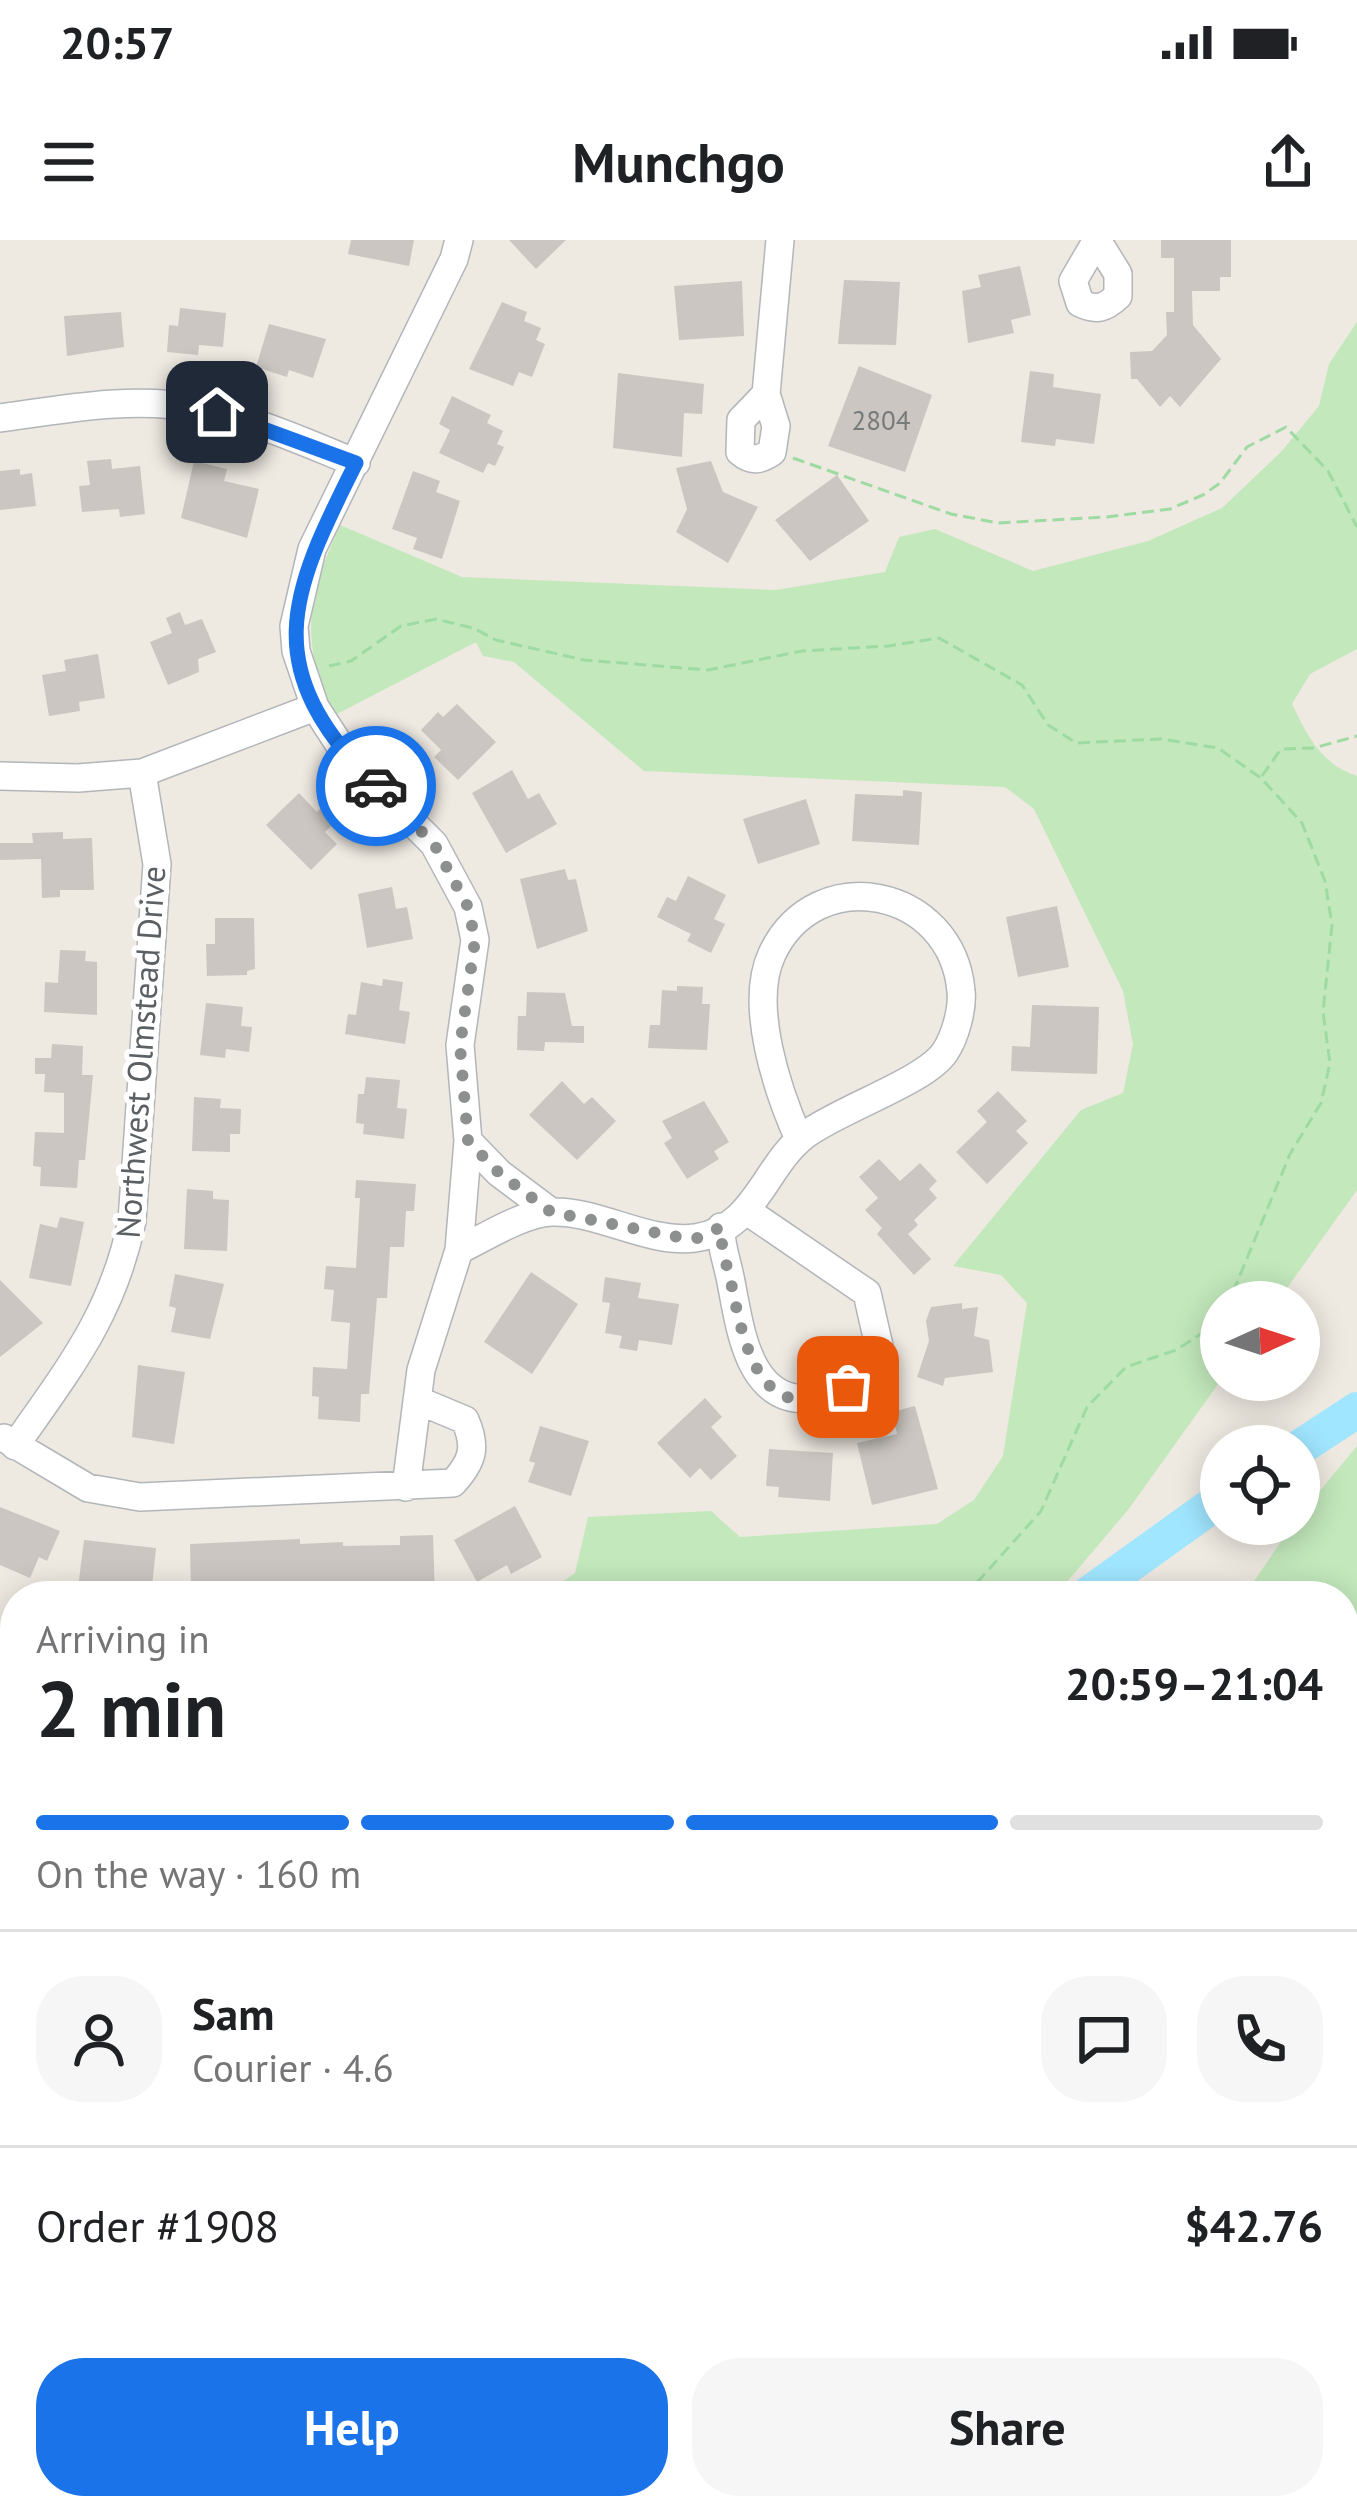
<!DOCTYPE html>
<html lang="en">
<head>
<meta charset="utf-8">
<style>
  :root { --surface:#fff; --page:#f6f6f6; --text:#202124; --muted:#757577; --line:#e0e0e0; --accent:#1a73e8 }
  body { margin:0; font-family:"PT Sans",sans-serif; background:var(--page); color:var(--text); height:100vh; display:flex; flex-direction:column; font-size:45px; white-space:nowrap }
  * { box-sizing:border-box; margin:0 }
  p { font-size:39px; color:var(--muted) }
  .icon { flex:none; width:66px; height:66px; fill:none; stroke:currentColor; stroke-width:2; stroke-linecap:round; stroke-linejoin:round }
  .map { position:relative; flex:1; overflow:hidden }
  .drawer { position:absolute; left:0px; top:1341px; width:1359px; height:939px; display:flex; flex-direction:column; background:var(--surface); border-radius:48px 48px 0 0; box-shadow:0 6px 30px #0003 }
  .drawer>* { flex:none }
  .needle { width:78px; rotate:87deg }
  .tools { position:absolute; left:1200px; top:1041px; display:grid; gap:24px }
  .tools a { display:grid; place-items:center; width:120px; height:120px; border-radius:50%; background:var(--surface); box-shadow:0 6px 30px #0003; font-size:60px }
  .pin { position:absolute; display:grid; place-items:center; width:102px; height:102px; color:#fff; margin:-51px; border-radius:24px; box-shadow:0 6px 18px #0006 }
  .courier { position:absolute; display:grid; place-items:center; width:120px; height:120px; margin:-60px; border:9px solid #1a73e8; border-radius:50%; background:#fff; color:#222; box-shadow:0 3px 15px #0007 }
  .head em { font-style:normal; font-weight:800 }
  .head div { display:flex; flex-direction:column-reverse }
  .head { display:flex; align-items:center; justify-content:space-between; height:204px; padding:0 36px }
  h1 { font-size:78px; font-weight:800; line-height:90px }
  .bar { display:grid; grid-template-columns:repeat(4,1fr); gap:18px 12px; align-content:center; height:144px; padding:0 36px }
  .bar i { height:15px; border-radius:9px; background:var(--line) }
  .bar .on { background:var(--accent) }
  .bar p { grid-column:span 4 }
  .line { display:flex; align-items:center; gap:30px; padding:0 36px; border-top:3px solid var(--line) }
  .line div { flex:1 }
  .round { display:grid; place-items:center; flex:none; width:126px; height:126px; border-radius:48px; background:var(--page) }
  .cta { display:flex; gap:24px; margin-top:auto; padding:24px 36px }
  .cta a { flex:1; height:138px; border-radius:48px; background:var(--accent); color:#fff; font-size:48px; font-weight:800; line-height:138px; text-align:center }
  .cta a+a { background:var(--page); color:var(--text) }
  .status { display:flex; justify-content:space-between; align-items:center; height:84px; padding:0 60px; background:var(--surface); direction:ltr }
  .status svg { height:33px; fill:currentColor }
  header { display:flex; justify-content:space-between; align-items:center; height:156px; padding:0 36px; background:var(--surface); font-size:54px; font-weight:800 }
  .map>svg:first-child { display:block }
</style>
</head>
<body>
<div class="status"><b>20:57</b><svg viewBox="0 0 49 12"><path d="M0 12V9h3v3zM5 12V6h3v6zM10 12V3h3v9zM15 12V0h3v12zM26 1h20v11H26zM47 4h2v5h-2z"/></svg></div>
<header><svg class="icon" aria-label="menu" viewBox="0 0 24 24"><path d="M4 6h16M4 12h16M4 18h16"/></svg>Munchgo<svg class="icon" aria-label="share" viewBox="0 0 24 24"><path d="M12 15V3M7 8l5-5 5 5M5 13v7h14v-7"/></svg></header>
<div class="map">
<svg width="1357" height="2278" viewBox="0 0 1357 2278">
  <rect width="100%" height="100%" fill="#eee9e1"/>
  <path fill="#c3e8bc" d="M1357,82v327l-47,25 -18,30c16,33 29,60 65,72v414l-80,112h-56v78l-93,130 -73,86h-513l33,-23 13,-56 123,-6 29,26 197,-13 37,-24 29,-44 24,-153 -26,-28 -48,-9 128,-156 42,-17 10,-49 -10,-53 -89,-182 -29,-22 -361,-16 -130,-109 -31,-6 -7,-14 -143,74c-33,-79 -27,-114 7,-191l122,52 314,13 109,-18 14,-35 36,-8 98,42 115,-30 74,-33 59,-56 38,-46 10,-42z
    M1357,1206v1072h-1357v-61l15,-9v57h1329v-909h-100l49,-72h6v-8z
    M0,1429l15,7v670l-15,21z"/>
  <g fill="none" stroke-linecap="round" stroke-linejoin="round">
    <path stroke="#a1e6ff" stroke-width="36" d="M1299,1208l58,-38
      M1086,1356l135,-97
      M0,2267l15,-46"/>
  </g>
  <path fill="#cbc6c1" d="M351,0h63l-5,26 -61,-12z
    M509,0h57l-30,29z
    M1161,0h70v37h-11v14h-28l1,34 28,34 -41,48 -10,-11 -10,11 -23,-28h-6l-1,-27 22,-1 15,-16 -1,-23h8v-54h-13z
    M1020,26l11,49 -20,5 3,13 -46,10 -6,-52 19,-4 -3,-12z
    M844,40l56,2 -4,63 -58,-1z
    M742,41l2,55 -65,4 -5,-54z
    M502,62l25,10 -3,9 17,7 -5,12 9,4 -13,33 -13,-5 -6,14 -44,-17z
    M180,68l46,5 -3,34 -24,-2 -1,10 -31,-3 2,-27 9,1z
    M121,72l3,35 -57,9 -3,-40z
    M269,84l57,15 -13,39 -24,-8 -2,7 -31,-10z
    M859,126l73,29 -27,77 -77,-26z
    M1030,131l24,3 -1,13 48,7 -7,50 -38,-5 -1,7 -34,-4z
    M618,133l86,11 -2,30 -18,-1 -2,44 -69,-9z
    M452,156l39,19 -4,8 16,8 -6,13 7,3 -9,19 -7,-3 -5,10 -44,-20 11,-23 -11,-6z
    M111,219l1,10 28,-3 5,48 -25,3 -1,-8 -37,3 -3,-26 11,-1 -3,-24z
    M194,221l33,8 -3,12 35,8 -12,49 -66,-20z
    M711,221l12,31 35,15 -30,56 -52,-31 11,-23 -11,-41z
    M20,229v6l12,-2 4,33 -36,4v-39z
    M413,231l27,10 -4,11 24,9 -18,58 -29,-10 4,-11 -25,-9z
    M837,235l32,46 -59,40 -35,-41z
    M180,372l5,13 17,-6 14,33 -18,7 1,13 -31,13 -18,-43 22,-9 -6,-15z
    M98,414l7,44 -26,4 1,9 -31,5 -7,-41 24,-4 -2,-11z
    M457,464l39,38 -38,38 -24,-23 7,-7 -20,-20 17,-18 5,5z
    M512,530l16,29 11,-6 18,31 -51,29 -34,-60z
    M903,550l19,2 -3,53 -67,-4 3,-47 48,2z
    M299,553l18,19 8,-8 15,14 -15,14 12,12 -26,26 -45,-45z
    M806,559l14,45 -62,20 -15,-45z
    M63,592v7l29,-1 2,52h-34v7l-18,1 -1,-39 -41,1v-17h33l-1,-10z
    M565,629l3,11 8,-1 12,52 -51,18 -17,-70z
    M688,636l38,19 -12,24 11,5 -14,29 -24,-12 4,-7 -34,-17 10,-20 9,4z
    M392,647l4,22 11,-2 6,32 -46,9 -9,-54z
    M1057,666l12,61 -51,10 -12,-60z
    M215,678h39l1,51 -8,2v4l-40,1 -1,-32h9z
    M60,710l26,1 -1,10 12,1v53l-53,-3 1,-30 13,1z
    M383,739l20,3 -4,28 11,2 -5,32 -60,-10 3,-20 8,1 5,-33 21,4z
    M677,746l26,1 -1,17h8l-3,46 -59,-2 2,-23h10l2,-35 15,1z
    M527,752l38,1 7,33h12v17l-39,-1 -1,9 -27,-1 1,-34h8z
    M206,763l37,4 -2,19 11,1 -3,25 -23,-3 -1,9 -25,-3z
    M1032,765l67,2 -2,67 -86,-3 1,-25 18,1z
    M52,804l31,2 -1,29h11l-8,85h-6l-2,28 -37,-2 1,-19 -8,-1 2,-34 29,1v-40l-20,-1 1,-18h-10v-16h16z
    M366,837l34,3 -3,28 10,1 -3,30 -41,-5 1,-10 -8,-1 2,-29h6z
    M562,841l22,23 8,-7 24,24 -39,39 -48,-45z
    M998,851l29,30 -11,10 12,12 -41,41 -31,-32 31,-30 -10,-11z
    M194,857l27,2 -1,9 21,1 -1,25h-10v18l-38,-1z
    M704,861l25,41 -15,9 5,8 -32,20 -23,-36 8,-5 -10,-17z
    M879,919l21,22 20,-18 17,18 -8,8 8,9 -23,22 4,5 -10,9 23,25 -17,16 -37,-41 5,-6 -17,-18 13,-12 -19,-21z
    M356,940l60,4 -2,27h-8l-2,36h-14l-3,51h-10l-8,96h-8l-1,28 -42,-3 1,-22 -7,-1 1,-29 34,2 3,-46 -19,-2 3,-31 -10,-1 2,-23 30,2 4,-70h-5z
    M187,949l26,2v8l16,1 -2,51 -43,-2z
    M60,977l24,5 -13,64 -42,-8 11,-54 17,4z
    M531,1032l47,32 -46,70 -48,-32z
    M175,1034l49,10 -14,55 -39,-7 5,-24 -7,-2z
    M605,1037l36,6 -3,15 41,6 -7,41 -33,-5 -2,11 -18,-3 3,-12 -17,-3 5,-30 -8,-1z
    M0,1040l43,43 -43,34z
    M962,1063v6l16,-2 -4,29 15,4 4,32 -48,6 -2,8 -26,-9 12,-36 -3,-20 5,-14z
    M138,1125l47,7 -11,72 -42,-7z
    M705,1158l17,19 -11,10 26,29 -26,24 -11,-12 -10,10 -33,-35z
    M915,1166l23,83 -66,16 -15,-62 40,-9 -5,-22z
    M540,1186l49,15 -18,55 -43,-14 7,-19 -6,-2z
    M769,1209l64,4 -3,48 -52,-4 1,-10 -13,-1z
    M515,1266l27,51 -31,17 -4,-9 -30,17 -23,-42z
    M0,1267l60,24 -13,30 -8,-4 -9,21 -30,-13z
    M433,1295l2,61 -110,-1 -1,-8 -66,3v6h-20v-6l-47,1 -1,-47 110,-5v5l43,-2v4l57,-1v-9z
    M84,1300l72,8 -5,48h-74z"/>
  <g fill="none" stroke-linecap="round" stroke-linejoin="round">
    <defs>
      <path id="minor" d="M1097,0l21,34v22c-13,12 -21,15 -38,7l-7,-22z
        M766,154l10,32 -4,26c-12,8 -20,10 -32,0l1,-32z
        M766,154l14,-154
        M0,178c64,-9 132,-22 196,-10 56,10 108,34 160,55
        M0,536l78,2 64,-5 173,-66
        M468,901l31,32 52,39
        M721,987c-1,18 7,37 10,55 10,51 18,126 87,116 30,-4 47,-27 61,-52l-12,-53 -120,-82
        M459,1010c27,-13 62,-36 92,-38 47,-2 96,32 144,26 61,-9 69,-72 110,-103 35,-26 121,-54 140,-83 10,-15 18,-43 16,-61 -9,-103 -145,-131 -189,-37 -24,51 6,138 27,185
        M4,1198l84,50 52,9 313,-14c20,-22 24,-36 12,-63l-48,-20
        M15,1206c54,-78 97,-130 117,-225l25,-357 -15,-91
        M406,1247l15,-117 38,-120 9,-109 -8,-96 15,-105 -7,-33 -34,-63 -86,-86 -33,-51 -19,-56 -2,-25 18,-77 142,-290 5,-19"/>
    </defs>
    <use href="#minor" stroke="#b2b6ba" stroke-width="30"/>
    <path stroke="#9edba3" stroke-width="3" stroke-dasharray="12 6" stroke-linecap="butt" d="M793,218l158,56 47,9 109,-6 63,-8 33,-14 17,-12 27,-36 39,-20 42,44 29,56
      M329,426l22,-5 50,-35 35,-7 37,9 23,12 88,20 124,10 94,-19 86,-5 51,-8 83,47 26,40 28,18 85,-4 57,9 43,30 41,45 23,58 7,44 -9,87 7,51 -9,40 -31,51 -61,148
      M1262,536l19,-27 33,-1 43,-12
      M965,1356l76,-85 46,-104 39,-40 50,-17 45,-29
      M1344,1552l13,-16
      M0,1671l15,-9
      M1344,1765l13,-6
      M0,1930l15,5
      M0,2142l15,-18
      M364,2265l12,13
      M1156,2265l5,13
      M0,2273l22,5
      M159,2278h52
      M266,2278l39,-13
      M754,2278l10,-13
      M952,2278l13,-13"/>
    <use href="#minor" stroke="#fff" stroke-width="27"/>
  </g>
  <g fill="none" stroke-linecap="round" stroke-linejoin="round">
    <path stroke="#8e9090" stroke-width="12" stroke-dasharray="0 21.6" d="M376,546l58,58 34,63 7,33 -15,106 8,95 31,32 52,39 127,25 19,1 24,-11c-1,21 8,44 12,65 13,63 32,139 115,95"/>
    <path stroke="#1a73e8" stroke-width="15" d="M217,172l139,51c-67,133 -99,204 20,323"/>
  </g>
  <g text-anchor="middle" dominant-baseline="central" stroke-width="10" stroke-linejoin="round" paint-order="stroke">
    <g font-size="27" fill="#767a7b">
      <text x="881" y="180">2804</text>
    </g>
    <g font-size="33" fill="#5a6064" stroke="#fff">
      <text transform="translate(140 812) rotate(-86)">Northwest Olmstead Drive</text>
    </g>
  </g>
</svg>
<div class="tools">
<a><svg class="needle" viewBox="-14 -14 28 28"><path d="M0-13l5 13h-10z" fill="#e53935"/><path d="M0 13l5-13h-10z" fill="#757577"/></svg></a>
<a><svg class="icon" aria-label="locate" viewBox="0 0 24 24"><circle cx="12" cy="12" r="6"/><path d="M12 2v4M12 18v4M2 12h4M18 12h4"/></svg></a>
</div>
<div class="pin" style="left:848px;top:1147px;background:#ea580c"><svg class="icon" aria-label="bag" viewBox="0 0 24 24"><path d="M5 8h14l-1 12H6zM9 8a3 3 0 0 1 6 0"/></svg></div>
<div class="pin" style="left:217px;top:172px;background:#1f2937"><svg class="icon" aria-label="home" viewBox="0 0 24 24"><path d="M3 11l9-7 9 7M6 9v11h12V9"/></svg></div>
<div class="courier" style="left:376px;top:546px"><svg class="icon" aria-label="car" viewBox="0 0 24 24"><path d="M5 17H2v-5l4-1 3-4h7l3 4 3 1v5h-3M9 17h6M6 11h13"/><circle cx="7" cy="17" r="2"/><circle cx="17" cy="17" r="2"/></svg></div>
<section class="drawer">
<div class="head"><div><h1>2 min</h1><p>Arriving in</p></div><em>20:59–21:04</em></div>
<div class="bar"><i class="on"></i><i class="on"></i><i class="on"></i><i></i><p>On the way · 160 m</p></div>
<div class="line" style="height:216px"><a class="round"><svg class="icon" aria-label="person" viewBox="0 0 24 24"><circle cx="12" cy="8" r="4"/><path d="M4 21q1-7 8-7t8 7"/></svg></a><div><b>Sam</b><p>Courier · 4.6</p></div><a class="round"><svg class="icon" aria-label="chat" viewBox="0 0 24 24"><path d="M4 5h16v11H9l-5 4z"/></svg></a><a class="round"><svg class="icon" aria-label="phone" viewBox="0 0 24 24"><path d="M5 4h4l2 5-3 2q2 4 5 5l2-3 5 2v4C11 20 4 13 5 4z"/></svg></a></div>
<div class="line" style="height:156px"><div>Order #1908</div><b>$42.76</b></div>
<div class="cta"><a>Help</a><a>Share</a></div>
</section>
</div>
</body>
</html>
